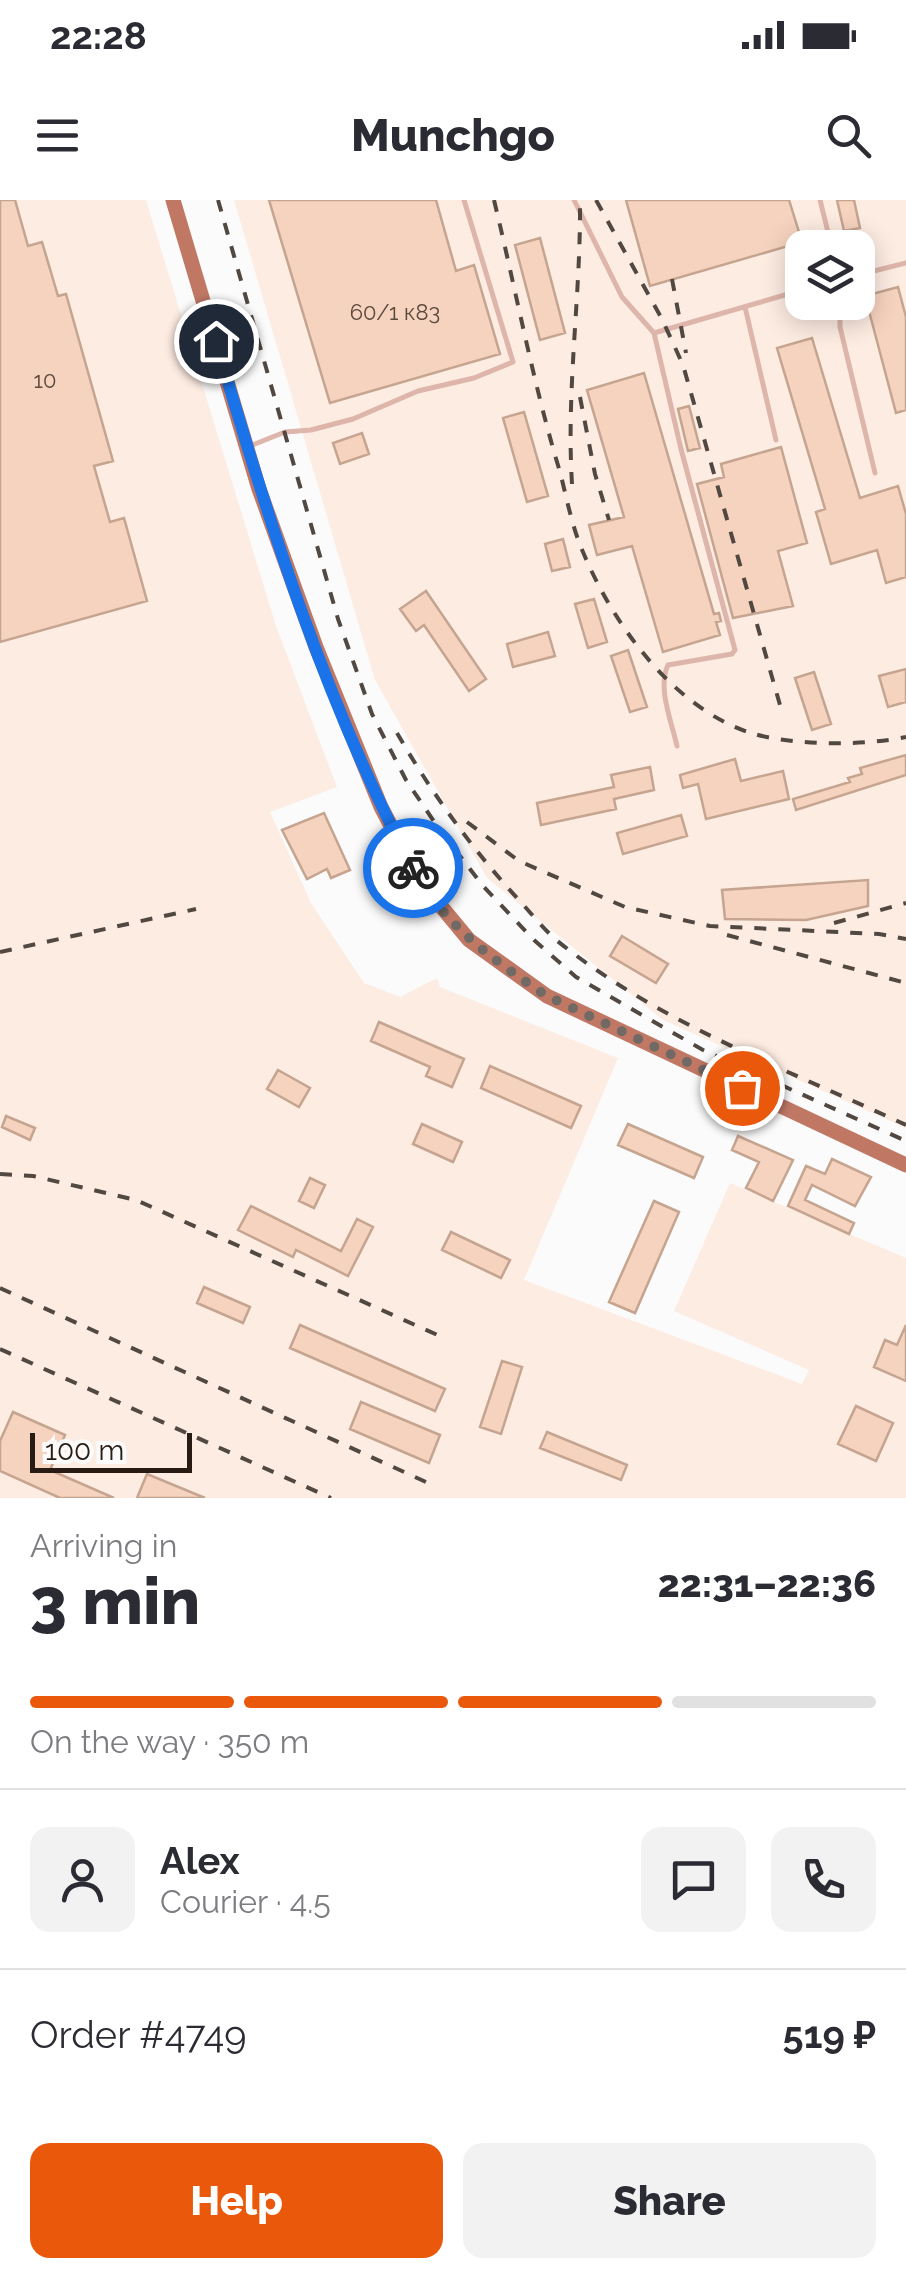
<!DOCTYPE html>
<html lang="en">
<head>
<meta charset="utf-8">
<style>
  :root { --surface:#fff; --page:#f2f2f3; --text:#2b2b33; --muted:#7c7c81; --line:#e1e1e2; --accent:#ea580c }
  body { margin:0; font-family:Raleway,sans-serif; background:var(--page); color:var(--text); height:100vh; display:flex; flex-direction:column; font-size:38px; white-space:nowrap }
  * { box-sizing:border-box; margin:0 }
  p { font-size:32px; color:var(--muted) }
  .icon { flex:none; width:55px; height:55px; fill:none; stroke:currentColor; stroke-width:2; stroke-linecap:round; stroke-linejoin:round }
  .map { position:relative; height:1298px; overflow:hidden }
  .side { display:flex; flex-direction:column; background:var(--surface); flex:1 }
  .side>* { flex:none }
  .buttons { position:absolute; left:785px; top:30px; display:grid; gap:20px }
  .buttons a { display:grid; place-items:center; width:90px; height:90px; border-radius:20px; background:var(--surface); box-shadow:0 5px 25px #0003; font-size:50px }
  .scale { position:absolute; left:30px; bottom:25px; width:162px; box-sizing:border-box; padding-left:10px; border:5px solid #271b13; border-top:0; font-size:28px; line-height:35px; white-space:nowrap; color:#271b13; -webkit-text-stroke:8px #fbfbfb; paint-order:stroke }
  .pin { position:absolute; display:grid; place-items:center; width:85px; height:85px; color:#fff; margin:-42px; border:5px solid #fff; border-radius:50%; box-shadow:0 2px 10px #0007 }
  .courier { position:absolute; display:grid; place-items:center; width:100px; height:100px; margin:-50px; border:8px solid #1a73e8; border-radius:50%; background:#fff; color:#222; box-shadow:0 2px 12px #0007 }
  .head em { font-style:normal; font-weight:800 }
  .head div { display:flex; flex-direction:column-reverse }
  .head { display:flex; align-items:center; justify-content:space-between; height:170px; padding:0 30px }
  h1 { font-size:65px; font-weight:800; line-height:75px }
  .bar { display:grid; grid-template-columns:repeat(4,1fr); gap:15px 10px; align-content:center; height:120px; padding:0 30px }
  .bar i { height:12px; border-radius:8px; background:var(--line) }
  .bar .active { background:var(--accent) }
  .bar p { grid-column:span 4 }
  .line { display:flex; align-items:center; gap:25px; padding:0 30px; border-top:2px solid var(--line) }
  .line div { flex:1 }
  .round { display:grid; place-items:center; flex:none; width:105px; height:105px; border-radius:20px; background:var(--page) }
  .primary-button { display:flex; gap:20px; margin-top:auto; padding:20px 30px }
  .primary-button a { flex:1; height:115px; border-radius:20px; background:var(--accent); color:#fff; font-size:40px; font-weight:800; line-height:115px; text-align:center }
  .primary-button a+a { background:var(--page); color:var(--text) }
  .status { display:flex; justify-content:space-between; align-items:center; height:70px; padding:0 50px; background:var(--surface); direction:ltr }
  .status svg { height:28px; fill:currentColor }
  header { display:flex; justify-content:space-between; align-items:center; height:130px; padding:0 30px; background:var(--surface); font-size:45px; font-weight:800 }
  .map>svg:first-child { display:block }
</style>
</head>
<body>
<div class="status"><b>22:28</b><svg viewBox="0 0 49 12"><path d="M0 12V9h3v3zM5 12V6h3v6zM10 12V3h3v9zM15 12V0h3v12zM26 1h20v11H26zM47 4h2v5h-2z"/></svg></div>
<header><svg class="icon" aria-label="menu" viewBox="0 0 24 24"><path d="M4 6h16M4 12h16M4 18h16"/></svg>Munchgo<svg class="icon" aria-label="search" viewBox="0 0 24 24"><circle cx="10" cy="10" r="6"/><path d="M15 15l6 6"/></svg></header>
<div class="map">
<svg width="906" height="1298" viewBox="0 0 906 1298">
  <rect width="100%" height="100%" fill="#fbfbfb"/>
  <path fill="#fdece2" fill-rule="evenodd" d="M0,0h146l130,426 61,161 -67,25 41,91 53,80 36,14 37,-19 3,9 178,71 -94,222 278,104 7,-14 -135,-59 56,-128 176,75v240h-906z
    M234,0h672v928l-243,-108 -176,-142 -112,-198zM802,48h56v54h-56z"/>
  <path fill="#f6d3bf" stroke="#c5a490" stroke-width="2.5" d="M0,0h15l13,46 14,-4 16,54 8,-2 47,167 -19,5 16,56 14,-4 23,83 -147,41z
    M269,0h167l20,71 18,-6 26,89 -170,49z
    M626,0h163l13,42 -152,44z
    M837,0h17l6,28 -16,3z
    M540,38l25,95 -25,7 -25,-95z
    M898,87l8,30v93l-10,3 -31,-117z
    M812,138l48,160 38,-12 8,28v63l-20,6 -9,-33 -46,14 -15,-52 9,-3 -48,-161z
    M644,173l70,241 5,-1 2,8 -5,1 4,13 -57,17 -31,-106 -35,9 -8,-30 35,-8 -37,-127z
    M689,206l11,42 -12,3 -10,-42z
    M524,212l24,84 -21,6 -24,-84z
    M362,233l7,21 -29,10 -7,-21z
    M781,247l26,96 -29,8 15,55 -60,12 -36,-134 27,-7 -3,-13z
    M563,339l7,28 -18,4 -7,-27z
    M426,391l60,88 -17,12 -45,-66 -8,6 -16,-22z
    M594,399l13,43 -19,6 -13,-44z
    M548,432l7,24 -42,11 -6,-23z
    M628,450l19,57 -17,5 -19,-56z
    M906,469v33l-18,5 -9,-31z
    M814,472l17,52 -19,6 -17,-52z
    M906,555v20l-110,35 -3,-11 57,-17 -2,-4 14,-4 -2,-6z
    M735,559l6,22 42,-10 6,28 -83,20 -8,-35 -15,4 -3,-13z
    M650,567l4,23 -40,9 2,10 -75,16 -4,-22 77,-16 -3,-12z
    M324,613l26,57 -19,8 -4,-9 -20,10 -25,-49z
    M681,615l6,21 -64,18 -6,-21z
    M868,680v26l-62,14 -81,-1 -3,-29z
    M622,736l46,28 -12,19 -46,-27z
    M379,822l85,37 -12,28 -26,-11 4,-9 -59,-26z
    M490,866l91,40 -10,22 -90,-40z
    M278,870l32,18 -11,19 -32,-18z
    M6,916l29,12 -5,12 -28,-13z
    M422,924l40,18 -9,20 -40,-18z
    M628,924l75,33 -9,21 -76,-33z
    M738,936l55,24 -20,41 -27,-13 13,-26 -27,-12z
    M832,959l39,18 -16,29 -43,-21 -7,15 49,23 -5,11 -61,-28 18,-40 19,8z
    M310,978l15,7 -11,23 -15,-7z
    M654,1001l25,11 -44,101 -26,-11z
    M251,1006l90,45 16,-32 16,8 -25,49 -52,-26 -3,7 -55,-27z
    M451,1032l59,28 -9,18 -59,-28z
    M204,1087l46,20 -7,16 -46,-20z
    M300,1125l145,64 -10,22 -145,-63z
    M906,1125v56l-32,-14 11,-27 12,5z
    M502,1161l20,6 -21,67 -21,-7z
    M361,1202l79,33 -11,28 -79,-34z
    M856,1206l37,17 -17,38 -38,-17z
    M13,1212l52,23 -15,35 64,28h-54l-60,-27v-30z
    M547,1232l80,33 -6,15 -81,-32z
    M147,1274l58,24h-68z"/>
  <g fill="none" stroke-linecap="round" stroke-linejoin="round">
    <path stroke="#deb5aa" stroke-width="5" d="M574,0l48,97 32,36 148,-43
      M820,0l12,48
      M858,75l48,-12
      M840,102v25l35,146
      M745,107l31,133
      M654,133l27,116 54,201 -3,4 -64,11c-11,23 4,58 9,81
      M250,246l35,-14 26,-2 42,-11 65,-28 56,-13 39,-16 -49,-162"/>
    <path stroke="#c07865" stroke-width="15" d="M173,0l86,289 57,158 65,160 39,74 49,59 78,56 359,169"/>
    <path stroke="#524842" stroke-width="4" stroke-dasharray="12 12" stroke-linecap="butt" d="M218,0l120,419 34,95 34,66 31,46 46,60 51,54 42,37 127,73 203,91
      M494,0c22,91 39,183 66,272 7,27 12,55 23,80 30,72 89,154 165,180 41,14 116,14 158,5
      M596,0l66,119 21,46 99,347
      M672,79l14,74
      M580,197l15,77 14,46
      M572,284c-6,-95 9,-189 8,-284
      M397,533c34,59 75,116 121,166 12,13 24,28 37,40 103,84 231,130 351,186
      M467,622l52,39 106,46 85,19 169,8 27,5
      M834,723l72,-20
      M727,735l179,48
      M0,752l196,-43
      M0,974l33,2 103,24 306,137
      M0,1088l426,194
      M0,1149l331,149"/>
  </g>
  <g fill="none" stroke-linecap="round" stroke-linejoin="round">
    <path stroke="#716964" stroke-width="10" stroke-dasharray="0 18" d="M413,668c31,57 81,93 134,128l195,92"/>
    <path stroke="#1a73e8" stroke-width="12" d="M216,141c52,179 109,362 197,527"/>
  </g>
  <g text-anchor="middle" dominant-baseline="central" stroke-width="9" stroke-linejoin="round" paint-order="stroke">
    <g font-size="22" fill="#5b493e">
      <text x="395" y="112">60/1 к83</text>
      <text x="45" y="180">10</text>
    </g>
  </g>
</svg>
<div class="buttons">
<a><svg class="icon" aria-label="layers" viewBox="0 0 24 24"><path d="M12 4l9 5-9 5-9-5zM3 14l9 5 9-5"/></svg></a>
</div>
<div class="scale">100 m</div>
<div class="pin" style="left:742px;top:888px;background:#ea580c"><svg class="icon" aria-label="bag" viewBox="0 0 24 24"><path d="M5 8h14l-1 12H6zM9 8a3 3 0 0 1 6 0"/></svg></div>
<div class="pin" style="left:216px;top:141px;background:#1f2937"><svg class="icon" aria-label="home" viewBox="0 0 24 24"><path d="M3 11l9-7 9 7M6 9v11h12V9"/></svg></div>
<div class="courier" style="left:413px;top:668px"><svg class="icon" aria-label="bike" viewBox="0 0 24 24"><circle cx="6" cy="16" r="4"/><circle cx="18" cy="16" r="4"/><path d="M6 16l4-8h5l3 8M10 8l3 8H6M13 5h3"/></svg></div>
</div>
<section class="side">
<div class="head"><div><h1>3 min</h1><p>Arriving in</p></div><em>22:31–22:36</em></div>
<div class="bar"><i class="active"></i><i class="active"></i><i class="active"></i><i></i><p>On the way · 350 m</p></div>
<div class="line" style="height:180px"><a class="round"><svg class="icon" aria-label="person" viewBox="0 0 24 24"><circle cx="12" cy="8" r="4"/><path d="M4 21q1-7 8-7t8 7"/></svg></a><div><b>Alex</b><p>Courier · 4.5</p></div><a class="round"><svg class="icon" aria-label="chat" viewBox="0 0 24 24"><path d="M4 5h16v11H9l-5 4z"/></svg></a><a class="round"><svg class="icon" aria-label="phone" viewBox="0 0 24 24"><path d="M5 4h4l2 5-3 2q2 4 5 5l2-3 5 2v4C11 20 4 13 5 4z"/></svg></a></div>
<div class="line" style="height:130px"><div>Order #4749</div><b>519 ₽</b></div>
<div class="primary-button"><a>Help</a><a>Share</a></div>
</section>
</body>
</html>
